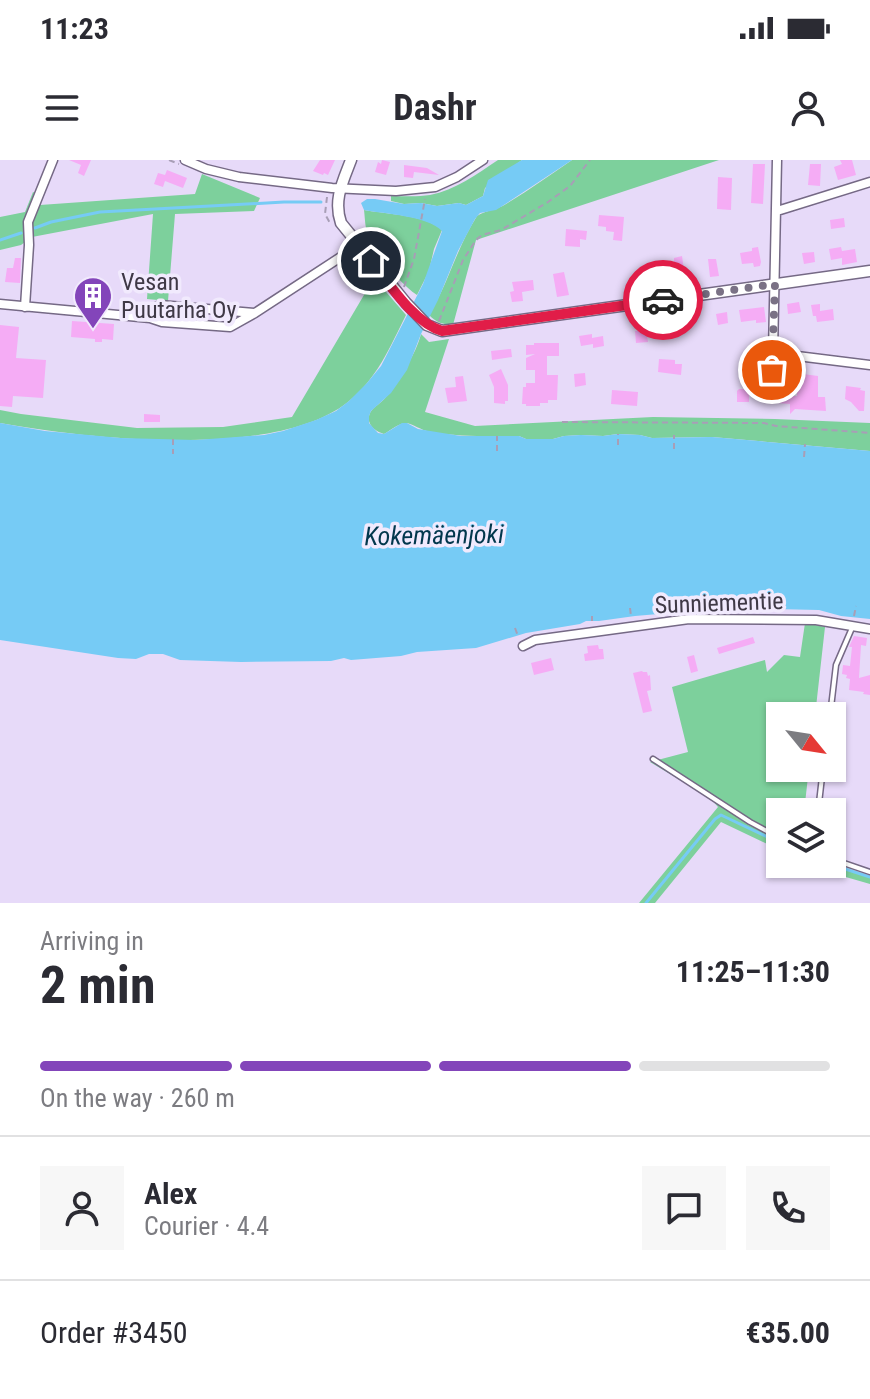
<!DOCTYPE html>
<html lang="en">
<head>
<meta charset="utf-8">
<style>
  :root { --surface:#fff; --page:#f7f7f7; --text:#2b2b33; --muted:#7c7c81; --line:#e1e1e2; --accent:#8345ba }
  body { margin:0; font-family:"Roboto Condensed",sans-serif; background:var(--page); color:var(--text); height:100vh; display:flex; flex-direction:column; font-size:30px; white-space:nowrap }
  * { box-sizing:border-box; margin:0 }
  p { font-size:26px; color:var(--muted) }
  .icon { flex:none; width:44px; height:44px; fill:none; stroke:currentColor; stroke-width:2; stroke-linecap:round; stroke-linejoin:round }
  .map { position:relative; height:743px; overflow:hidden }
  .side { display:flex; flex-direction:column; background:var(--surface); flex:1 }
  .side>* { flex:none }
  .needle { width:52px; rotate:120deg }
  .tools { position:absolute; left:766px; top:542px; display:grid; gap:16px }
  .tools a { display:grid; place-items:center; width:80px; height:80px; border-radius:0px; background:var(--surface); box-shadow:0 2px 6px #0004; font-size:40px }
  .pin { position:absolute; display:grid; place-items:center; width:68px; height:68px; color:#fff; margin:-34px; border:4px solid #fff; border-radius:50%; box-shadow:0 2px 8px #0007 }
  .courier { position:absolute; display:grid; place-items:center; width:80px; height:80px; margin:-40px; border:6px solid #e11d48; border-radius:50%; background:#fff; color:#222; box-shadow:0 2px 10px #0007 }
  .overview em { font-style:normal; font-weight:700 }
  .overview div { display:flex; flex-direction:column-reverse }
  .overview { display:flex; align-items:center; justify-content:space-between; height:136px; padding:0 40px }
  h1 { font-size:52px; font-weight:700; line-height:60px }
  .bar { display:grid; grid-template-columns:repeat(4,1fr); gap:12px 8px; align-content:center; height:96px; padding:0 40px }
  .bar i { height:10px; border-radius:6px; background:var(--line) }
  .bar .selected { background:var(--accent) }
  .bar p { grid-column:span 4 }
  .line { display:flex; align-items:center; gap:20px; padding:0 40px; border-top:2px solid var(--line) }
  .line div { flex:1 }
  .round { display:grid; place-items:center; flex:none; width:84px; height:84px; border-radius:0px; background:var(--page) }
  .status { display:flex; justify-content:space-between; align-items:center; height:56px; padding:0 40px; background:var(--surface); direction:ltr }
  .status svg { height:22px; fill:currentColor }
  header { display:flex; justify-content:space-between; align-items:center; height:104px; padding:0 40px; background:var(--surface); font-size:36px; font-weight:700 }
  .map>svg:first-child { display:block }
</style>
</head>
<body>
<div class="status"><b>11:23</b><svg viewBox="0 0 49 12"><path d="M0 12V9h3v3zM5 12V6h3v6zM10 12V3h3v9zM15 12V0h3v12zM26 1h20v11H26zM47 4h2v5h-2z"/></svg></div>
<header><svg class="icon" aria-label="menu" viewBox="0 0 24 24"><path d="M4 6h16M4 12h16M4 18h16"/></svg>Dashr<svg class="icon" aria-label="person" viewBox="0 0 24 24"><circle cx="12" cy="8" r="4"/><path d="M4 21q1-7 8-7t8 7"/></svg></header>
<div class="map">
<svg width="870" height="743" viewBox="0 0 870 743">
  <rect width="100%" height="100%" fill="#e7daf9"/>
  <path fill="#7dd09c" d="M498,0h24l-37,28 -2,8 -17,9 -7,-2 -22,3 -16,-3 -17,1 -13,-3v-5c13,0 27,1 39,-1 25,-5 47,-21 68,-35z
    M572,0h147l-243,80 -23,85c-11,-1 -16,-2 -24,-10 19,-31 28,-68 48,-99 9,-6 20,-6 29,-12 23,-14 44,-29 66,-44z
    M202,14l58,24 -6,13 -79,3 -7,87 -21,-2 6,-85 -121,23 -11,8 -21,5v-33l25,-5 8,-20 10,4 -3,9 155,-11z
    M364,50c22,4 63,5 78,20l-8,19 -5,22 -12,24c-17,-11 -41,-41 -49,-60 -3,-7 -3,-17 -4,-25z
    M374,118l32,37c-16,32 -29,64 -58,87 -73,58 -259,37 -348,21v-13l21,4 116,14 86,-1 69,-10z
    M421,174l8,8 20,-3 -24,73 50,14 178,-9 122,2 95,4v28l-158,-14 -60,1 -12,-3 -22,-1 -15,2 -22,-1 -17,1 -11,3h-27l-7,-3c-30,0 -60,1 -89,-4 -9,-2 -17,-8 -24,-9 -7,0 -15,7 -22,11 -7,-2 -17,-8 -15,-18 1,-8 12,-12 17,-19 13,-17 30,-43 35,-63z
    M805,463l20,4 -10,89h-35v52h29l-5,44h-24v38l-59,-28 -66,81h-16l79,-96 -8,-9 -60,-36 38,-10 -16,-65 93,-27 2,12 17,-17 16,2z
    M811,704h21l38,13v7l-45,-13z"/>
  <path fill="#76cbf5" d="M522,0h50l-65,43 -11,7 -16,3 -5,6 -17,32 -20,49 -17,34 -14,36 -16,23 -20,18 -2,5v7l9,10 6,1 18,-11h5l11,6 43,7h58l7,3h27l11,-3 17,-1 22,1 15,-2 22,1 12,3 60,-1 158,14v168l-29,-3 -22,-6 -45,-1 -44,3 -25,-2 -70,6 -36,5h-13l-6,3 -54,9 -50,15 -59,4 -16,4 -50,4 -7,-2 -13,3 -90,1 -61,-2 -17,-6h-14l-13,5 -18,-1 -118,-18v-217l45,8 76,7 75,2 68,-5 19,-4 33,-11 20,-9 13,-10 18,-18 14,-17 42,-82 19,-53c-14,-15 -57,-17 -78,-21l-3,-7 6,-4h8l29,5 17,-1 16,3 22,-3 7,2 17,-9 5,-16z"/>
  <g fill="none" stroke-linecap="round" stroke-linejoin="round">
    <path stroke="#76cbf5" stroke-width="3" d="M35,68l16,-6 49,-10 184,-10h37
      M0,80l21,-7
      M830,704l40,13
      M646,743l69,-84 6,-4 59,28"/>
  </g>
  <path fill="#f5acf5" d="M69,0h22l-7,16 -6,-3 3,-8z
    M320,0h15l-7,15 -4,-2 -1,2 -10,-4z
    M382,0l8,2 -4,13 -11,-3 3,-10 3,2z
    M840,0h12l4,15 -18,5 -4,-13 8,-3z
    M753,4h12l-2,40 -12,-1z
    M810,4h11l-1,22 -12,-1z
    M404,5l23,3 12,7 -25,-3 -1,6 -9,-1z
    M167,10l20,8 -4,10 -18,-7 -2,6 -9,-3 4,-11 7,2z
    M718,17l14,1 -1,32 -14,-1z
    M599,55l25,2 -2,24 -9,-1 1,-8 -8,-1v-4l-8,-1z
    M844,58l1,9 -14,2 -1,-9z
    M566,69l21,2 -1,9 -6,-1v8l-15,-1z
    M758,87l3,15 -1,4 -6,1 -1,-4 -11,1 -2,-11 12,-2v-3z
    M841,87l1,4 13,-2 2,13 -15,3v-7l-11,2 -2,-11z
    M814,92l1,10 -11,2 -2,-11z
    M682,96l2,14 -11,2 -1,-9 2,-1v-4z
    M15,98h6l-1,25 -15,-1 2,-14h6z
    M708,99h8l3,17 -9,1z
    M564,112l5,23 -12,2 -4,-23z
    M533,120l1,10 -12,2 1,9 -11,1 -2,-10 4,-1 -2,-9z
    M799,142l2,10 -13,2 -1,-10z
    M820,144v7l13,-2 1,11 -17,2 -1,-6h-3l-2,-11z
    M764,147l2,15 -10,1v-3l-15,2 -2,-12z
    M727,152l1,11 -10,2 -2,-11z
    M72,161l42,3 -1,16 -11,-1v3h-7v-3l-24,-2z
    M0,165l19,2 -3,31 30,2 -3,38 -30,-2 -1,11 -12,-1z
    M646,170l2,12 -12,1 -1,-12z
    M592,174v4l11,-2 1,10 -11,2v-4l-12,2 -2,-10z
    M534,183h25v13h-12v19h11l-1,25h-9v3h-8v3h-14v-2h-4l1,-17h3v-4h9v-13h-9v-12l9,-4 -9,1v-10h8z
    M511,189l1,8 -20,3 -1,-9z
    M659,199l16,1v4h7l-1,11 -23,-3z
    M754,208l8,1 -2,25 -7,-1z
    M501,209l7,16v16h-3v3l-11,-1v-16l-5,-12z
    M585,213l1,12 -11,2 -1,-13z
    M803,214l15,2v21h7l1,14 -31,-2 -5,5v-10l-13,-1v-7h20v-20h6z
    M463,216l4,25 -19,2 -3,-15 11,-1 -1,-10z
    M846,226l15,2 -1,2 5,1 -1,20h-5l-8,-9 -6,-3z
    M739,229h10v13h-12v-11z
    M612,230l26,2 -1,14 -26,-2z
    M144,254l16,1v7h-16z
    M854,476l13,2 -1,8 -5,-1 -2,33 11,-3v20l-7,-1 1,-2 -15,-2 1,-11 -4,-1 1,-3 -5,-1 1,-9 7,1 2,-19h-3z
    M753,477l2,6 -36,11 -2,-6z
    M598,485l1,4h4l1,10 -19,2 -1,-7 4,-1 -1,-7z
    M694,495l4,16 -7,2 -4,-16z
    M551,498l3,12 -20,5 -3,-12z
    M642,511l1,1h4l1,4 2,-1 1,15 -4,1 5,20 -9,2 -10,-40z"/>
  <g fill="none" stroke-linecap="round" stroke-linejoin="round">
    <defs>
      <path id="service" d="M830,556l6,-51 16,-37
        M653,599l97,63 30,16
        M818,652l5,-44
        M832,699l38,13"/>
      <path id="minor" d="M185,0l21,9 33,8 93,11 64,3 39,-4 22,-10 26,-17
        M777,51l93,-29
        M0,144l150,14 12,4 68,5 25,-14 95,-62 8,-6
        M25,147l4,-62 -1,-23 25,-62
        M150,158l2,-9 8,-4 94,8
        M773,193l97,12
        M771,226l2,-33 4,-193
        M523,486l12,-6 154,-21 127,1 54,9"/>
      <path id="tertiary" d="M351,0c-8,21 -18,40 -10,63l65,80 21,22 15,6 428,-60"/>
    </defs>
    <use href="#service" stroke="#756985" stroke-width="7"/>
    <use href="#minor" stroke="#756985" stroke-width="11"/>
    <use href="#tertiary" stroke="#756985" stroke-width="13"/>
    <path stroke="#a89eb6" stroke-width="2" stroke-dasharray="6 4" stroke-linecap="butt" d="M169,0l10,4
      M327,37l-2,17 6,11
      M404,127l10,-28 11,-60
      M439,161l24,-61 13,-20 6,-5 19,-5 47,-28 22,-16 20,-26
      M562,262l202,1 12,3 94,7
      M173,279v15
      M618,285v-11
      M674,289v-14
      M497,291v-15
      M804,297l1,-13
      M630,448l1,8
      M854,456l2,-10
      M592,461v-5
      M515,468l3,8"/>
    <use href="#service" stroke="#fff" stroke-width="4"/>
    <use href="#minor" stroke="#fff" stroke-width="8"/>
    <use href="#tertiary" stroke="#fff" stroke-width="10"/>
  </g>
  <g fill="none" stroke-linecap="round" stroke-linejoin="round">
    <path stroke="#7a7185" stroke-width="8" stroke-dasharray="0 14.4" d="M663,140l112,-16 -3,86"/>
    <path stroke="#e11d48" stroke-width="10" d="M371,101c18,22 43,62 71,70l221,-31"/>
  </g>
  <defs>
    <symbol id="building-pin" viewBox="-11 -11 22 30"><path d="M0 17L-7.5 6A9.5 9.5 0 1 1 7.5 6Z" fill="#8345ba" stroke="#f1eafd"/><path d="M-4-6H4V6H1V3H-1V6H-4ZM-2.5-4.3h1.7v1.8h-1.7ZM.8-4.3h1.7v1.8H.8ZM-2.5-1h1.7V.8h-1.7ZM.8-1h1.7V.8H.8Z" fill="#fff"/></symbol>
  </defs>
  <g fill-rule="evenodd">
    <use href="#building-pin" x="71" y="114" width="44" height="60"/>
  </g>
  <g text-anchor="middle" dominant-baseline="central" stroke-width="7" stroke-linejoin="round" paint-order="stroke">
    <g font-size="24" fill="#3f3946" stroke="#f1eafd" text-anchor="start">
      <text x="121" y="122">Vesan<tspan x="121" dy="28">Puutarha Oy</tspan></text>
    </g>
    <g font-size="24" fill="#3f3946" stroke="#f1eafd">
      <text transform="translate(719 443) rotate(-2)">Sunniementie</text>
    </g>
    <g font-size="26" font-style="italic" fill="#02374d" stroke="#f1eafd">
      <text transform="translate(434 375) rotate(-1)">Kokemäenjoki</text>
    </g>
  </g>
</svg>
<div class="tools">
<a><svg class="needle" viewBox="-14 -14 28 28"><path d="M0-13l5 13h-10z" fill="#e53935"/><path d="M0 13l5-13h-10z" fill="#7c7c81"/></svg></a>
<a><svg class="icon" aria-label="layers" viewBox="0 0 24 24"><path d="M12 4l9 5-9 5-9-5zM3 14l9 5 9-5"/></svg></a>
</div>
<div class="pin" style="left:772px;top:210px;background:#ea580c"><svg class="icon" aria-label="bag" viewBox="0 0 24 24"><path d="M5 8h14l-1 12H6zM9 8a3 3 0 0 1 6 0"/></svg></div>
<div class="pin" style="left:371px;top:101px;background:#1f2937"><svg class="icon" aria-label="home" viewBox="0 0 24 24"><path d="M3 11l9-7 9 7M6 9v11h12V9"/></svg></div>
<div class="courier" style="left:663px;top:140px"><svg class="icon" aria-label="car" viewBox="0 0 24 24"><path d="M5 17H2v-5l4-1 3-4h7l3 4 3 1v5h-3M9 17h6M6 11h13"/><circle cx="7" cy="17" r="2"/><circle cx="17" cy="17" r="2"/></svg></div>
</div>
<section class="side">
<div class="overview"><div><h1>2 min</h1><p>Arriving in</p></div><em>11:25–11:30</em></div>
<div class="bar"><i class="selected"></i><i class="selected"></i><i class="selected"></i><i></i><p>On the way · 260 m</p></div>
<div class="line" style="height:144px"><a class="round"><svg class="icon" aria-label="person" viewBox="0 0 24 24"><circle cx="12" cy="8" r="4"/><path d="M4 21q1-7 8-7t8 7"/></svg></a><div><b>Alex</b><p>Courier · 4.4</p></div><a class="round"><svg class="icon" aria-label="chat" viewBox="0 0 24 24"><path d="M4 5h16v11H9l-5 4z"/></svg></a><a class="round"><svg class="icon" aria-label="phone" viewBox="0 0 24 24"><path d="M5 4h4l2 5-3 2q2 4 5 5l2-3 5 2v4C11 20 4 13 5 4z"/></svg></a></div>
<div class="line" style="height:104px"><div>Order #3450</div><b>€35.00</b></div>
</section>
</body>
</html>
